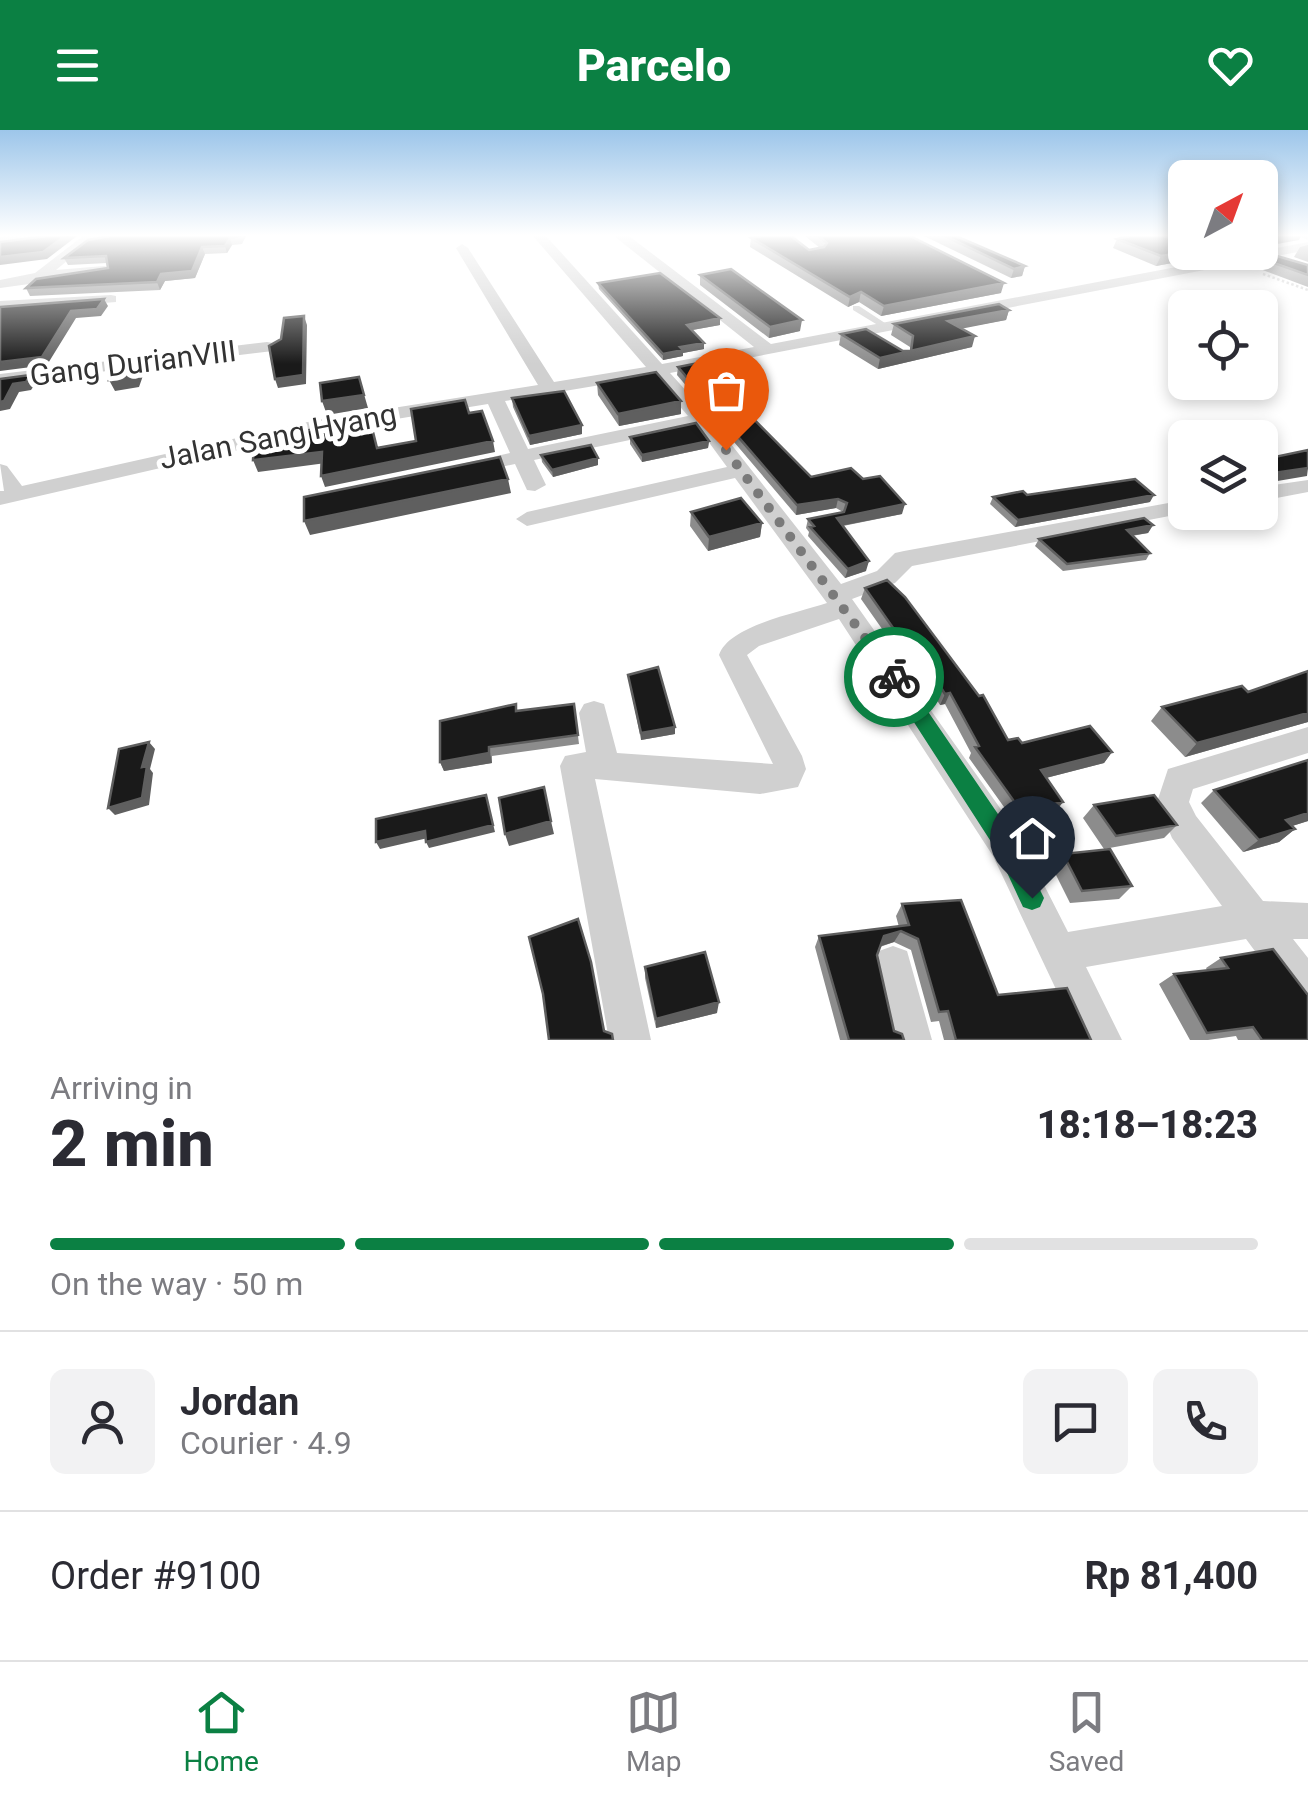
<!DOCTYPE html>
<html lang="en">
<head>
<meta charset="utf-8">
<style>
  :root { --surface:#fff; --page:#f2f2f3; --text:#2b2b33; --muted:#7c7c81; --line:#e1e1e2; --accent:#0b8043 }
  body { margin:0; font-family:Roboto,sans-serif; background:var(--page); color:var(--text); height:100vh; display:flex; flex-direction:column; font-size:38px; white-space:nowrap }
  * { box-sizing:border-box; margin:0 }
  p { font-size:32px; color:var(--muted) }
  .icon { flex:none; width:55px; height:55px; fill:none; stroke:currentColor; stroke-width:2; stroke-linecap:round; stroke-linejoin:round }
  .map { position:relative; height:910px; overflow:hidden }
  .drawer { display:flex; flex-direction:column; background:var(--surface); flex:1 }
  .drawer>* { flex:none }
  .needle { width:65px; rotate:41deg }
  .fabs { position:absolute; left:1168px; top:30px; display:grid; gap:20px }
  .fabs a { display:grid; place-items:center; width:110px; height:110px; border-radius:15px; background:var(--surface); box-shadow:0 5px 15px #0003; font-size:50px }
  .pin { position:absolute; display:grid; place-items:center; width:85px; height:85px; color:#fff; margin:-102px -42px; border-radius:50% 50% 50% 0; rotate:-45deg; box-shadow:0 0 10px #0007 }
  .pin .icon { rotate:45deg }
  .courier { position:absolute; display:grid; place-items:center; width:100px; height:100px; margin:-50px; border:8px solid #0b8043; border-radius:50%; background:#fff; color:#222; box-shadow:0 2px 12px #0007 }
  .headline em { font-style:normal; font-weight:800 }
  .headline div { display:flex; flex-direction:column-reverse }
  .headline { display:flex; align-items:center; justify-content:space-between; height:170px; padding:0 50px }
  h1 { font-size:65px; font-weight:800; line-height:75px }
  .bar { display:grid; grid-template-columns:repeat(4,1fr); gap:15px 10px; align-content:center; height:120px; padding:0 50px }
  .bar i { height:12px; border-radius:8px; background:var(--line) }
  .bar .active { background:var(--accent) }
  .bar p { grid-column:span 4 }
  .line { display:flex; align-items:center; gap:25px; padding:0 50px; border-top:2px solid var(--line) }
  .line div { flex:1 }
  .round { display:grid; place-items:center; flex:none; width:105px; height:105px; border-radius:15px; background:var(--page) }
  header { display:flex; justify-content:space-between; align-items:center; height:130px; padding:0 50px; background:var(--accent); color:#fff; font-size:45px; font-weight:800 }
  .dock { display:flex; justify-content:space-around; align-items:center; height:140px; border-top:2px solid var(--line); background:var(--surface); font-size:28px; color:var(--muted) }
  .dock a { display:grid; justify-items:center; gap:5px }
  .dock .active { color:var(--accent) }
  .map>svg:first-child { display:block }
</style>
</head>
<body>
<header><svg class="icon" aria-label="menu" viewBox="0 0 24 24"><path d="M4 6h16M4 12h16M4 18h16"/></svg>Parcelo<svg class="icon" aria-label="heart" viewBox="0 0 24 24"><path d="M12 20l-8-8c-3-5 5-10 8-4 3-6 11-1 8 4z"/></svg></header>
<div class="map">
<svg width="1308" height="910" viewBox="0 0 1308 910">
  <rect width="100%" height="100%" fill="#fff"/>
  <g fill="none" stroke-linecap="round" stroke-linejoin="round">
    <path stroke="#cdcdcd" stroke-width="2.5" stroke-dasharray="2.5 2.5" stroke-linecap="butt" d="M1263,144l45,16"/>
    <path fill="#d0d0d0" fill-rule="evenodd" d="M1300,106h8v4l-7,-3z
      M853,176h6l29,19 -7,2 -28,-17z"/>
    <path fill="#d0d0d0" fill-rule="evenodd" d="M55,106l-6,4 -49,5v-8z
      M83,106h14l-41,34 48,-4 5,1v6l-109,15v-8l35,-7z
      M533,106h13l116,128 92,-17 -140,-111h15l142,108 537,-102v8l-638,123 39,43 132,168 36,-13 18,-18 9,-2 281,-51v12h5l-278,54 -17,17 -43,16 165,233 51,100 154,-26 -50,-68 -15,-36 11,-33 140,-42v26l-115,36 -4,13 7,14 67,85 45,2v36h-15l15,19v52l-14,-6 -48,-65 -160,28 36,73h-42l-87,-184 -154,-237 -80,27 -12,9 55,101 4,13 -8,18 -38,7 -165,-15 56,261h-42l-49,-274 5,-10 21,-4 -7,-39 5,-9 10,-3 10,3 13,49 156,11 -54,-109c10,-30 79,-42 108,-52l-92,-125 -208,48 -11,-7 11,-7 200,-45 -30,-41 -163,34 12,25 -11,6 -8,-1 -12,-26 -47,10 -10,-6 3,-4 49,-11 -22,-49 -171,28 -317,73v-14h4l-4,-27 7,2 15,20 295,-66 221,-35 -82,-137 6,-4 6,4 86,134 92,-15zM654,246l34,40 -160,33 -23,-48z
      M111,165l5,1v6l-116,9v-10z
      M267,212l6,1v8l-273,33v-10z
      M1308,350v12l-48,9v-14z
      M893,816l14,5 25,89h-42l-16,-75 5,-14z"/>
  </g>
  <path fill="#8c8c8c" d="M110,106h136l-4,8 -10,1 -5,8 -22,1 -10,24 -30,3 -5,9 -130,6 -4,-8 82,-20 -1,-5 -39,2 -4,-7z
    M805,106h105l91,57 -120,23 -22,-14 -11,5 -98,-60 1,-9 58,12 11,-2z
    M924,106h32l69,30 -3,10 -11,2z
    M1117,109l68,13h45l-74,14 -43,-18z
    M1308,115v17l-14,-5 6,-10z
    M1254,126l54,9v22l-59,-22z
    M700,145l100,56 -31,7 -69,-53z
    M598,153l122,42 -28,5 12,19 -21,4v3l-20,4 -64,-71z
    M1009,180l-3,10 -45,8 11,19 -94,22 -39,-24 2,-11 62,17h7v-4l-19,-12 3,-11z
    M678,237l133,110 52,2 39,35 -59,12 23,45 -21,7 -37,-42 1,-4 -3,-4 2,-9 35,-7 -7,-4 -40,7 -119,-140z
    M597,253l84,18v13l-62,12 -21,-31z
    M512,268l70,27v9l-52,11 -17,-38z
    M630,307l79,4 -1,7 -66,14 -12,-18z
    M541,325l57,10 -45,12 -11,-15z
    M1027,365l123,7 -135,25 -25,-23 3,-7z
    M691,382l71,11 -2,14 -52,14 -18,-25z
    M1153,395l-5,8 -16,3 18,17 -4,7 -83,11 -28,-25 4,-7z
    M865,458l143,152 14,3 90,9 -8,11 -58,15 17,24 -8,10 -41,9 -45,-63 2,-5 -26,-49 -5,1 -27,-43 -7,1 -45,-64z
    M1308,541v51l-123,35 -34,-36 11,-14 86,-15z
    M628,545l47,59 -34,6z
    M516,574l1,7 57,-7 5,40 -87,12v7l-48,8 -4,-9z
    M1308,630v61l-16,5 3,3 -16,13 -36,10 -42,-49 13,-13z
    M1094,675l83,20 -13,13 -60,11 -21,-31z
    M1063,724l69,32 -13,13 -49,4 -18,-36z
    M902,774l96,91 93,45h-147l-5,-19 -8,1 -20,-72 -17,-8 -14,5 -3,8 17,76 10,9h-64l-25,-93 4,-11 80,-9 -3,-11z
    M1221,828l87,82h-70l-2,-4 -28,4h-18l-31,-56 15,-10 33,-4 -1,-2z
    M645,837l72,46 -61,15 -11,-50z"/>
  <path fill="#5f5f5f" d="M65,106h12l-30,23 -47,6v-8z
    M1273,106h28l-2,4 -39,7v-8z
    M230,108l2,7 -5,8 -2,-7z
    M202,117l3,7 -10,24 -30,3 -5,9 -3,-8 4,-8z
    M1185,122h45l-74,14 5,-10z
    M1025,136l-3,10 -11,2 3,-9z
    M1004,153l-3,10 -120,23 3,-10z
    M861,162l-2,10 -11,5 2,-10z
    M104,169l4,7 -7,10 -25,2 -29,47 -47,6v-9l71,-51z
    M1009,180l-3,10 -61,12 3,-11z
    M304,186l3,9 -1,59 -28,4 -3,-9z
    M720,188v7l-33,6v-6z
    M802,190l-2,11 -31,7 1,-11z
    M975,206l-3,11 -94,22 2,-11z
    M704,213v6l-21,4v3l-20,4v-6l17,-7z
    M139,230l6,10 -6,17 -24,4 -6,-11z
    M30,245l6,8 -5,7 -12,2 -9,17 -10,2v-9l13,-18z
    M359,247l9,31 -41,7 -5,-14z
    M681,271v13l-62,12 -1,-12z
    M582,295v9l-52,11 -1,-9z
    M493,311l2,11 -170,35 -4,-11z
    M709,311l-1,7 -66,14v-7z
    M322,322l4,11 -68,9 -5,-12z
    M598,328v7l-45,12 -1,-7z
    M1308,338l-1,8 -47,8v-3l6,-7z
    M508,349l3,14 -201,42 -6,-14z
    M1154,365l-4,7 -135,25 3,-7z
    M838,369l-2,9 -40,7 1,-10z
    M905,374l-3,10 -67,13 2,-9z
    M762,393l-2,14 -52,14 1,-14z
    M1153,395l-5,8 -26,4 5,-7z
    M869,431l-3,10 -21,7 3,-9z
    M918,521l-5,11 -7,1 4,-11z
    M950,563l-5,11 -5,1 5,-11z
    M1308,583v9l-123,35 12,-14z
    M675,597v7l-34,6v-7z
    M149,612l6,7 -5,20 3,4 -4,32 -34,10 -7,-7 34,-41z
    M489,617l3,16 -48,8 -4,-9z
    M1112,622l-8,11 -70,18 7,-11z
    M486,665l9,37 -66,16 -3,-6z
    M1063,672l-8,10 -41,9 7,-10z
    M1308,683v8l-38,12 16,-13z
    M551,691l3,13 -45,12 -4,-12z
    M1295,699l-16,13 -36,10 16,-12z
    M425,701l3,7 -48,11 -4,-7z
    M901,801l-7,11 -16,5 6,-11z
    M719,872l-2,11 -61,15v-9z"/>
  <path fill="#1a1a1a" stroke="#5f5f5f" stroke-width="2.5" d="M47,106h18l-22,16 -43,5v-15z
    M110,106h130l-10,2 -5,8 -23,1 -10,24 -31,3 -4,8 -131,6 10,-9 72,-11 -2,-12 -42,2 24,-18z
    M762,106h29l18,14 15,-3 3,-4 -9,-7h92l94,47 -120,23 -23,-14 -11,5 -99,-59z
    M945,106h11l69,30 -11,3z
    M1129,106h35l21,7v9l-24,4 -44,-17z
    M1267,123l41,12v10l-54,-19z
    M731,139l71,51 -32,7 -70,-52z
    M660,143l60,45 -33,7 17,18 -24,4 3,3 -20,4 -65,-71z
    M104,169l-7,10 -26,2 -29,46 -42,5v-55z
    M999,174l10,6 -61,11 27,15 -95,22 -39,-24 25,-5 37,22h8l2,-15 -19,-12z
    M304,186l-1,59 -28,4 -6,-33 12,-7 3,-21z
    M139,230l-6,16 -24,4 6,-18z
    M698,233l113,114 40,-9 12,11 17,-3 25,28 -68,14 32,43 -21,8 -38,-42 4,-1 -6,-7 36,-7 3,-9 -9,-4 -41,6 -119,-138z
    M656,242l25,29 -63,13 -21,-31z
    M30,245l-4,7 -13,2 -9,17 -4,1v-23z
    M359,247l5,18 -42,6 -2,-18z
    M564,261l18,34 -53,11 -17,-38z
    M465,270l4,13 13,-2 11,30 -172,35 1,-24 -69,8 1,-20 72,-13 -1,-4 44,-7 8,32 39,-7 -5,-32z
    M696,293l13,18 -67,14 -12,-18z
    M591,315l7,13 -46,12 -11,-15z
    M1308,320v18l-42,6 -3,7h-3v-21z
    M500,327l8,22 -204,42v-24z
    M1135,349l19,16 -136,25 -25,-23 30,-6 4,4z
    M741,368l21,25 -53,14 -18,-25z
    M1144,388l9,7 -26,5 23,23 -83,11 -28,-25z
    M887,450l18,17 74,99 4,-1 25,45 10,-2 4,5 68,-17 22,26 -71,18 22,32 -42,9 -46,-64 4,-1 -29,-53 -5,1 -27,-43 -8,1 -45,-64z
    M658,537l17,60 -34,6 -13,-58z
    M1308,541v42l-111,30 -35,-36 80,-21 6,6z
    M516,574v7l58,-7 4,31 -89,12v6l-49,9v-41z
    M149,612l-7,25 5,-1 -5,32 -34,10 11,-59z
    M1308,630v53l-22,7 9,9 -36,11 -45,-50z
    M544,657l7,34 -46,13 -6,-36z
    M486,665l7,30 -67,17 -1,-11 -49,11v-23z
    M1154,665l23,30 -61,11 -22,-31z
    M1110,719l22,37 -50,5 -19,-37z
    M961,770l37,95 69,-7 24,52h-135l-8,-29 -9,1 -21,-73 -17,-8 -17,5 -7,19 17,76 8,3 2,6h-55l-30,-104 90,-11 -7,-21z
    M578,789l13,43 13,69 8,3 1,6h-64l-6,-46 -14,-57z
    M1273,819l35,46v45h-46l-9,-13 -46,6 -33,-59 54,-6 -7,-10z
    M705,822l14,50 -63,17 -11,-52z"/>
  <linearGradient id="sky" x2="0" y2="1"><stop stop-color="#9dc6ea"/><stop offset="0.45" stop-color="#fff"/><stop offset="1" stop-color="#fff" stop-opacity="0"/></linearGradient>
  <rect width="1308" height="234" fill="url(#sky)"/>
  <path fill="#0b8043" d="M894,539l7,3 112,164 31,62 -4,9 -8,3 -9,-3 -26,-56 -109,-169v-10z"/>
  <g fill="none" stroke-linecap="round" stroke-linejoin="round">
    <path stroke="#7a7a7a" stroke-width="10" stroke-dasharray="0 18" d="M726,320l168,227"/>
  </g>
  <g text-anchor="middle" dominant-baseline="central" stroke-width="10" stroke-linejoin="round" paint-order="stroke">
    <g font-size="30" fill="#333" stroke="#fff">
      <text transform="translate(133 233) rotate(-7)">Gang DurianVIII</text>
      <text transform="translate(278 306) rotate(-11)">Jalan Sang Hyang</text>
    </g>
  </g>
</svg>
<div class="fabs">
<a><svg class="needle" viewBox="-14 -14 28 28"><path d="M0-13l5 13h-10z" fill="#e53935"/><path d="M0 13l5-13h-10z" fill="#7c7c81"/></svg></a>
<a><svg class="icon" aria-label="locate" viewBox="0 0 24 24"><circle cx="12" cy="12" r="6"/><path d="M12 2v4M12 18v4M2 12h4M18 12h4"/></svg></a>
<a><svg class="icon" aria-label="layers" viewBox="0 0 24 24"><path d="M12 4l9 5-9 5-9-5zM3 14l9 5 9-5"/></svg></a>
</div>
<div class="pin" style="left:726px;top:320px;background:#ea580c"><svg class="icon" aria-label="bag" viewBox="0 0 24 24"><path d="M5 8h14l-1 12H6zM9 8a3 3 0 0 1 6 0"/></svg></div>
<div class="pin" style="left:1032px;top:768px;background:#1f2937"><svg class="icon" aria-label="home" viewBox="0 0 24 24"><path d="M3 11l9-7 9 7M6 9v11h12V9"/></svg></div>
<div class="courier" style="left:894px;top:547px"><svg class="icon" aria-label="bike" viewBox="0 0 24 24"><circle cx="6" cy="16" r="4"/><circle cx="18" cy="16" r="4"/><path d="M6 16l4-8h5l3 8M10 8l3 8H6M13 5h3"/></svg></div>
</div>
<section class="drawer">
<div class="headline"><div><h1>2 min</h1><p>Arriving in</p></div><em>18:18–18:23</em></div>
<div class="bar"><i class="active"></i><i class="active"></i><i class="active"></i><i></i><p>On the way · 50 m</p></div>
<div class="line" style="height:180px"><a class="round"><svg class="icon" aria-label="person" viewBox="0 0 24 24"><circle cx="12" cy="8" r="4"/><path d="M4 21q1-7 8-7t8 7"/></svg></a><div><b>Jordan</b><p>Courier · 4.9</p></div><a class="round"><svg class="icon" aria-label="chat" viewBox="0 0 24 24"><path d="M4 5h16v11H9l-5 4z"/></svg></a><a class="round"><svg class="icon" aria-label="phone" viewBox="0 0 24 24"><path d="M5 4h4l2 5-3 2q2 4 5 5l2-3 5 2v4C11 20 4 13 5 4z"/></svg></a></div>
<div class="line" style="height:130px"><div>Order #9100</div><b>Rp 81,400</b></div>
</section>
<nav class="dock">
<a class="active"><svg class="icon" aria-label="home" viewBox="0 0 24 24"><path d="M3 11l9-7 9 7M6 9v11h12V9"/></svg>Home</a>
<a><svg class="icon" aria-label="map" viewBox="0 0 24 24"><path d="M3 6l6-2 6 2 6-2v14l-6 2-6-2-6 2zM9 4v14M15 6v14"/></svg>Map</a>
<a><svg class="icon" aria-label="saved" viewBox="0 0 24 24"><path d="M7 4h10v16l-5-4-5 4z"/></svg>Saved</a>
</nav>
</body>
</html>
